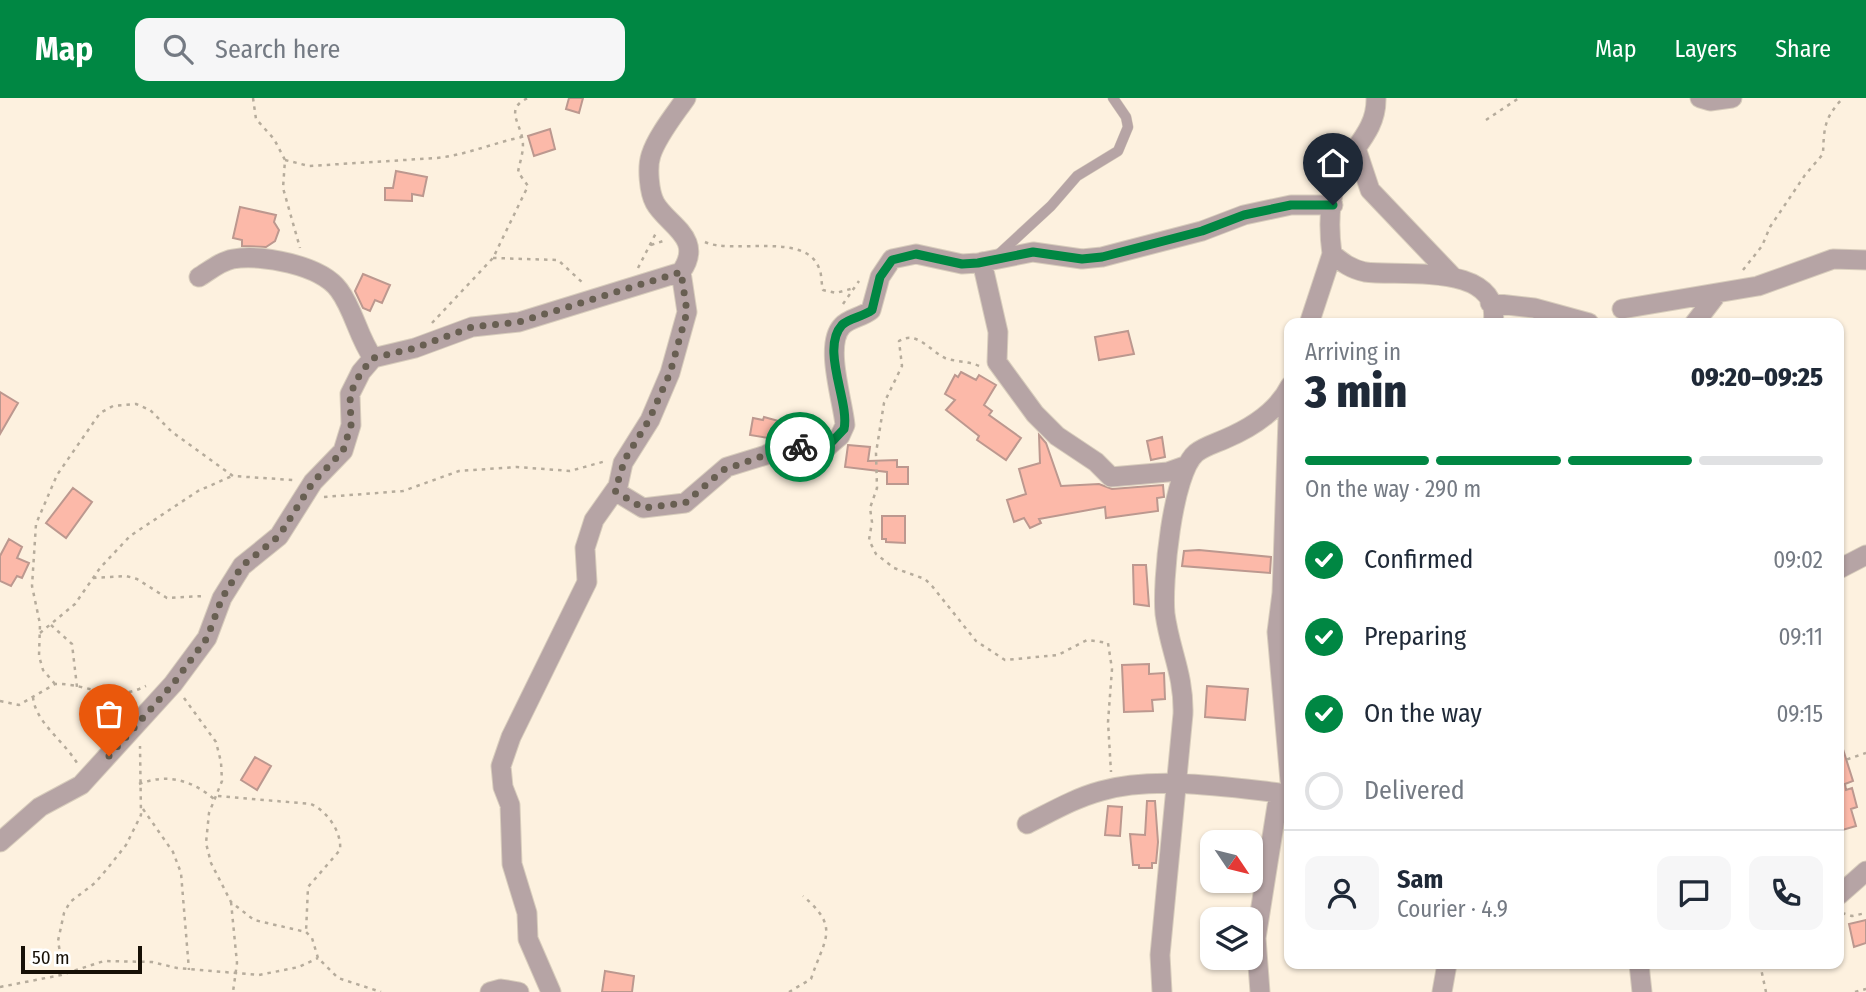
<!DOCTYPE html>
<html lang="en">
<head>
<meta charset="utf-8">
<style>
  :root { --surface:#fff; --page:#f6f6f7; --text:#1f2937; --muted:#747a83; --line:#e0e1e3; --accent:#008743 }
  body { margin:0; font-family:"Fira Sans Condensed",sans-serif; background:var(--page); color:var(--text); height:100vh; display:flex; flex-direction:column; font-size:26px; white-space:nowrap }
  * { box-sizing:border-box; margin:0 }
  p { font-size:23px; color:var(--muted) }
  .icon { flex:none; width:38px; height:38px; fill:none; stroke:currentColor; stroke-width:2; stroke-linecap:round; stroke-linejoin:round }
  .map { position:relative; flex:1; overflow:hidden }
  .side { position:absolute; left:1284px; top:220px; width:560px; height:651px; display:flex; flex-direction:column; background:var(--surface); border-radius:14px; box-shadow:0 2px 5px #0004 }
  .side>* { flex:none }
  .needle { width:46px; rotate:125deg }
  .buttons { position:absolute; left:1200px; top:732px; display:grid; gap:14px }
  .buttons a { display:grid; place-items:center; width:63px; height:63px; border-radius:14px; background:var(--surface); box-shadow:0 2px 5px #0004; font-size:35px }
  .scale { position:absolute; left:21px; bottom:18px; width:121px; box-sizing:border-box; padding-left:7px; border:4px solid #171006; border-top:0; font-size:19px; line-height:24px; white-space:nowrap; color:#171006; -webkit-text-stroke:5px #fff; paint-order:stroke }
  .pin { position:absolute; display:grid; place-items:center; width:60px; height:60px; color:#fff; margin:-72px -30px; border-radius:50% 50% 50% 0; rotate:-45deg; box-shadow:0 0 7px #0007 }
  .pin .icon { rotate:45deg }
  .courier { position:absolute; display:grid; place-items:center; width:70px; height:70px; margin:-35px; border:5px solid #008743; border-radius:50%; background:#fff; color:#222; box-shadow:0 2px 9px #0007 }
  .headline em { font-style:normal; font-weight:800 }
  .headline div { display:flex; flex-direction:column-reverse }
  .headline { display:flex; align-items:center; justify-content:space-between; height:119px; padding:0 21px }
  h1 { font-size:46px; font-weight:800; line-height:52px }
  .bar { display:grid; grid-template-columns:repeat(4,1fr); gap:10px 7px; align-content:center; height:84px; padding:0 21px }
  .bar i { height:9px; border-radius:5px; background:var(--line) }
  .bar .current { background:var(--accent) }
  .bar p { grid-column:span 4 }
  .line { display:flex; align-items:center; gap:18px; padding:0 21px; border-top:2px solid var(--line) }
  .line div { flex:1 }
  .round { display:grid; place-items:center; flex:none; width:74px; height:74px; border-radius:14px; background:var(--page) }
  ol { padding:0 21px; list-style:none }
  li { display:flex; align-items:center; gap:21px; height:77px }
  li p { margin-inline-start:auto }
  li .icon { padding:7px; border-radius:50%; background:var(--accent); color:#fff; stroke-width:4 }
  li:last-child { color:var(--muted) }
  li i { width:38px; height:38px; border:4px solid var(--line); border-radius:50% }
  header { display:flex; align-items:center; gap:42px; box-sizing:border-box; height:98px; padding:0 35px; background:var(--accent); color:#fff }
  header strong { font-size:33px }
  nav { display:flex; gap:38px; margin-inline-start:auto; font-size:24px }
  .search { width:490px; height:63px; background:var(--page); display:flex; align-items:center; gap:18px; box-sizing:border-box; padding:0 24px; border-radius:14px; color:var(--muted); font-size:26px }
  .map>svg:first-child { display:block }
</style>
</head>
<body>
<header>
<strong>Map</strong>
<div class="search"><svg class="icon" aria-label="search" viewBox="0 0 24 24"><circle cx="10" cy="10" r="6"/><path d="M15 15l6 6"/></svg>Search here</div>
<nav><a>Map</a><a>Layers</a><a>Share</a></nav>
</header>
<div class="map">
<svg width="1866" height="894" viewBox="0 0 1866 894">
  <rect width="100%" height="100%" fill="#fdf1df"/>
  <path fill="#fcb9a9" stroke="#bc988f" stroke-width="2" d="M569,0h14l-4,15 -13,-4z
    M550,31l5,20 -21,7 -6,-20z
    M396,73l31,6 -4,19 -11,-2v7l-27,-1v-12h8z
    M240,109l36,8 -2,7 5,8 -4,11 -9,6 -24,-1v-6l-9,-2z
    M363,176l27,11 -8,18 -7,-3 -5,11 -7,-3 -8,-17z
    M1128,233l6,23 -35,6 -4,-23z
    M961,274l15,8 3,-5 17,10 -12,20 8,6 -3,4 32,23 -15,22 -29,-20 2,-4 -33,-26 9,-10 -10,-6 10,-19 3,2z
    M0,294l18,11 -18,31z
    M764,319l18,5 -3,11 -11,5 -18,-3 3,-17 10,2z
    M1039,337l7,8 15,43 38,-2 13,5 51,-4 1,12 -7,1 1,13 -52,7 -1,-11 -66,12 2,4 -11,5 -6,-10 -10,4 -7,-22 19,-6 -7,-25 21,-6z
    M1162,339l3,20 -14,3 -4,-19z
    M848,347l22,2 -2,14 29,-1v7h11v17h-21v-12l-42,-5z
    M73,390l19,14 -26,36 -20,-15z
    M882,418h23v27l-19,-1v-3h-4z
    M9,441l13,8 -5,11 12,5 -7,15 -5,-2 -6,10 -11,-5v-25z
    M1199,452l72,7 -1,16 -88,-7 2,-15z
    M1133,467h13l3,41 -15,-2z
    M1149,566v10l15,-1 1,26 -13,1 1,11 -29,1 -2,-47z
    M1207,588l41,3 -3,31 -40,-3z
    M1842,648l11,35 -8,3 1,6 6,-2 5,19 -6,2 5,17 -17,5z
    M255,659l16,9 -14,24 -16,-10z
    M1147,703h8l3,41 -2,21h-4v5h-13v-3h-6l-3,-31 15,1z
    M1108,708l14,1 -2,29 -15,-1z
    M1866,822v23l-12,4 -5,-23z
    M605,873l29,5 -2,16h-30z"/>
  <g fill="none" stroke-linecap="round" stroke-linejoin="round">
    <defs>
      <path id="lane" d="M998,157l53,-49 26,-30 41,-25 10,-24 -2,-10 -13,-19"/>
      <path id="street" d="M1376,0c1,36 -29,53 -40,84 -7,22 -7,50 -4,72 11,9 19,15 33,18 35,5 138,-11 128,52
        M1700,0l10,3 22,-3
        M1357,53l13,39 82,86
        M982,164l16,70 -1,30 38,52 22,22 39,26 15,15 57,-5 17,-6
        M199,179c10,-6 22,-16 34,-18 28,-5 88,6 106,31 15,20 19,47 34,68
        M1490,205l44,5 55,15
        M1622,211l136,-23 75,-27 33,1
        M1309,226l23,-70
        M1694,226l23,-30
        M1289,292l-7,203 -5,39 13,149
        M615,393l28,17 42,-5 42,-36 39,-12 19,-11 23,5 18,-1 14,-12 5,-11c-2,-24 -21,-80 -3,-99 7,-8 21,-9 29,-16l9,-33 12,-18 24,-5 46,10 16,-1 55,-11 49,7 20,-2 100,-26 42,-16 47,-10h42
        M1839,471l27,-14
        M1027,726c24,-12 48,-26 74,-33 56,-16 131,-3 189,3
        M0,744l40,-35 41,-22 92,-101 34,-46 15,-40 20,-32 37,-30 34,-54 30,-31 8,-26 -1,-31 11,-22 12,-14 42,-10 57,-21 47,-5 162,-50c24,-34 -14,-47 -26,-69 -6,-11 -8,-36 -4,-48 6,-19 24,-41 35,-57
        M1839,797l27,-24
        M1639,866l3,28
        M490,894l11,-3 18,3
        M551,894l-23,-53 -1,-26 -15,-49 -2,-59 -7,-18 -2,-21 10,-29 76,-155 -2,-34 9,-28 24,-34 5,-23 27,-43 20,-47 17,-61 -6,-40
        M1162,894l-2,-37 23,-241c1,-40 -13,-63 -18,-100 -3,-31 7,-141 31,-161 7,-6 20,-10 29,-14 26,-11 52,-27 65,-53
        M1260,894l-4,-54 23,-145
        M1442,894l5,-28"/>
    </defs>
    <use href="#lane" stroke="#d8cdbc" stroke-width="11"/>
    <use href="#street" stroke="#d8cdbc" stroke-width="21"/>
    <path stroke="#b6ac9c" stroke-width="2.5" stroke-dasharray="3.5 5" stroke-linecap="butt" d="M253,0l3,21 18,20 11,21 -2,28 17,60
      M1486,22l33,-22
      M285,62l24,6 128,-8c29,-3 56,-15 85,-21
      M705,144c27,13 100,-11 114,26 3,6 2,15 4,22l13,3 18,-5
      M651,147l12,-4
      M493,160l65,2 26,24
      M638,170l18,-35
      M1743,172l19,-24 8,-19 35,-52 18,-21c1,-26 1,-36 20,-56
      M843,206l16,-23
      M432,225l61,-65 35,-72 -10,-14c2,-11 7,-23 4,-35 -4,-17 -16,-29 6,-39
      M979,268c-11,-5 -23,-4 -34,-8 -15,-7 -28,-28 -46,-17l3,25 -18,37 -8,50 1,35 -7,20 2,14 -3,18 7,14 18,14 31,11 7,7 44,55 29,19 53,-5 29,-15 21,3 4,26 -4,53 3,50
      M324,399l79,-6 56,-20 58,-4 53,4 36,-10
      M93,480l33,-2 11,3 30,19 37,-2
      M51,527l21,19 5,43
      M40,535l35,-29 25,-36 30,-32 68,-45 34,-15
      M55,586l-12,-14 -4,-14 1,-32 -8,-38 4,-62 21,-49 43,-62 13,-7 23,-2 14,6 22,22 61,44 60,4
      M33,599c2,25 31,44 44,66
      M184,600l32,44 5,20 1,19 -13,32 -3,30 5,20 20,39 23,18 52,12 6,6 6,20 20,20 43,14
      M0,603l19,4 36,-21c35,-1 54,20 91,2
      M1839,664l27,-9
      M139,686c29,-11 53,-4 76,16
      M218,698l93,8c16,7 31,28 29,46l-32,37 -2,45
      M143,711l30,43 8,21 8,97
      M231,804l6,61 -4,29
      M1842,815l10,3 14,-3
      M1760,866l6,28
      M64,876l-6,-33 6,-28 6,-11 25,-19 12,-14 19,-24 15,-30 -1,-69
      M0,889l61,-12 43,-14 48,1 25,6 82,7 40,-8 19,-9
      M789,894l22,-13c13,-40 30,-51 -8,-83
      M1855,894l11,-3"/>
    <use href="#lane" stroke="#b6a4a5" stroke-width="10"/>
    <use href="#street" stroke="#b6a4a5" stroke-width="19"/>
  </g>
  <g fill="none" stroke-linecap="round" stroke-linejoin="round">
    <path stroke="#685f52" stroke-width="7" stroke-dasharray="0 12.6" d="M109,658l64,-72 34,-46 15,-40 20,-32 37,-30 34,-54 30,-31 8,-26 -1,-31 11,-22 12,-14 42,-10 57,-21 47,-5 162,-50 6,40 -17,61 -21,47 -24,39 -10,32 28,17 42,-5 38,-33 43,-15 19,-11 15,3"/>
    <path stroke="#008743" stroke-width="9" d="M800,349l26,1 18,-19c6,-27 -24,-80 -2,-104 7,-7 21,-8 30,-15l8,-33 12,-17 24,-6 46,10 16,-1 55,-11 49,7 20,-2 100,-26 42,-16 47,-10h42"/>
  </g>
</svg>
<div class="buttons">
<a><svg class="needle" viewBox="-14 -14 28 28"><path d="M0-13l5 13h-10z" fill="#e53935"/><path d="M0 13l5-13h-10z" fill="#747a83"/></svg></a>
<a><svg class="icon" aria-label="layers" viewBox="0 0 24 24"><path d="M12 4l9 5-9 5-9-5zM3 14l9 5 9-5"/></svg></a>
</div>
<div class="scale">50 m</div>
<div class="pin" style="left:109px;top:658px;background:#ea580c"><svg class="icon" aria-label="bag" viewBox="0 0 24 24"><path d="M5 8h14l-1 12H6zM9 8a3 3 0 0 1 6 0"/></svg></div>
<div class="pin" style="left:1333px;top:107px;background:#1f2937"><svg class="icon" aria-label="home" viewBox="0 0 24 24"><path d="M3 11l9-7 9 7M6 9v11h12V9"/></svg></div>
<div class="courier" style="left:800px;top:349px"><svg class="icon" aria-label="bike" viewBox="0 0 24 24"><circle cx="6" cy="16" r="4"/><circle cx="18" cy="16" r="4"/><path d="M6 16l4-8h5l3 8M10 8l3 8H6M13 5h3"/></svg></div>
<section class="side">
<div class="headline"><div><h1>3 min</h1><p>Arriving in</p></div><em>09:20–09:25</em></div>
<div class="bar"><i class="current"></i><i class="current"></i><i class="current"></i><i></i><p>On the way · 290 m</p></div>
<ol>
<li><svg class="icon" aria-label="check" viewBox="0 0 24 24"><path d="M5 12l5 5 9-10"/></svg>Confirmed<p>09:02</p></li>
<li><svg class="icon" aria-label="check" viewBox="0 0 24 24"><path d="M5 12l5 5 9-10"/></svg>Preparing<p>09:11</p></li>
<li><svg class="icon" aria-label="check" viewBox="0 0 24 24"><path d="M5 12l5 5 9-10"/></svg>On the way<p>09:15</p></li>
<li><i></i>Delivered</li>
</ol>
<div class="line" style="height:126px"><a class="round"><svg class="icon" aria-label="person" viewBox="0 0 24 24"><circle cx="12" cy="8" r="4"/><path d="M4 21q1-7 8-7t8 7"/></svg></a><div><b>Sam</b><p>Courier · 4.9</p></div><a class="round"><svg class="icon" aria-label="chat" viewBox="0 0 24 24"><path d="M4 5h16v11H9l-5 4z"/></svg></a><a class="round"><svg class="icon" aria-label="phone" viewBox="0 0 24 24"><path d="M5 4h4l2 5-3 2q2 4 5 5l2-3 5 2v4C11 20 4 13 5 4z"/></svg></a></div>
</section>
</div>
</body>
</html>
